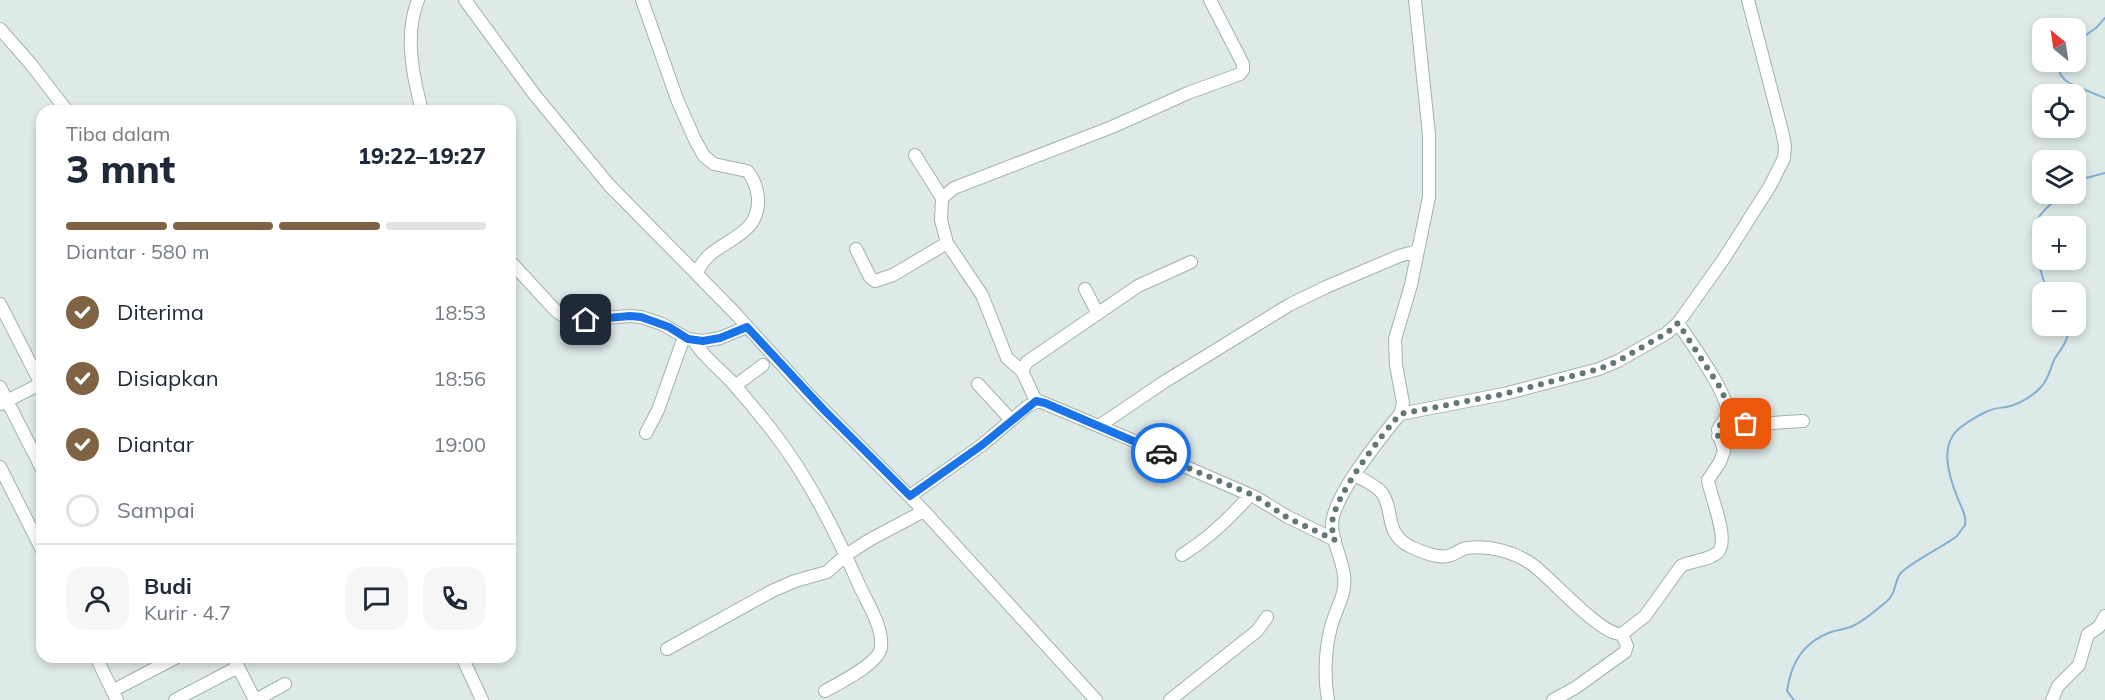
<!DOCTYPE html>
<html lang="id">
<head>
<meta charset="utf-8">
<style>
  :root { --surface:#fff; --page:#f6f6f7; --text:#1f2937; --muted:#747a83; --line:#e0e1e3; --accent:#7f6343 }
  body { margin:0; font-family:Mulish,sans-serif; background:var(--page); color:var(--text); height:100vh; display:flex; flex-direction:column; font-size:22px; white-space:nowrap }
  * { box-sizing:border-box; margin:0 }
  p { font-size:20px; color:var(--muted) }
  .icon { flex:none; width:33px; height:33px; fill:none; stroke:currentColor; stroke-width:2; stroke-linecap:round; stroke-linejoin:round }
  .map { position:relative; flex:1; overflow:hidden }
  .side { position:absolute; left:36px; top:105px; width:480px; height:558px; display:flex; flex-direction:column; background:var(--surface); border-radius:18px; box-shadow:0 3px 9px #0003 }
  .side>* { flex:none }
  .needle { width:39px; rotate:330deg }
  .fabs { position:absolute; left:2032px; top:18px; display:grid; gap:12px }
  .fabs a { display:grid; place-items:center; width:54px; height:54px; border-radius:12px; background:var(--surface); box-shadow:0 3px 9px #0003; font-size:30px }
  .pin { position:absolute; display:grid; place-items:center; width:51px; height:51px; color:#fff; margin:-26px; border-radius:12px; box-shadow:0 3px 9px #0006 }
  .courier { position:absolute; display:grid; place-items:center; width:60px; height:60px; margin:-30px; border:4px solid #1a73e8; border-radius:50%; background:#fff; color:#222; box-shadow:0 2px 8px #0007 }
  .summary em { font-style:normal; font-weight:800 }
  .summary div { display:flex; flex-direction:column-reverse }
  .summary { display:flex; align-items:center; justify-content:space-between; height:102px; padding:0 30px }
  h1 { font-size:39px; font-weight:800; line-height:45px }
  .bar { display:grid; grid-template-columns:repeat(4,1fr); gap:9px 6px; align-content:center; height:72px; padding:0 30px }
  .bar i { height:8px; border-radius:4px; background:var(--line) }
  .bar .current { background:var(--accent) }
  .bar p { grid-column:span 4 }
  .line { display:flex; align-items:center; gap:15px; padding:0 30px; border-top:2px solid var(--line) }
  .line div { flex:1 }
  .round { display:grid; place-items:center; flex:none; width:63px; height:63px; border-radius:18px; background:var(--page) }
  ol { padding:0 30px; list-style:none }
  li { display:flex; align-items:center; gap:18px; height:66px }
  li p { margin-inline-start:auto }
  li .icon { padding:6px; border-radius:50%; background:var(--accent); color:#fff; stroke-width:4 }
  li:last-child { color:var(--muted) }
  li i { width:33px; height:33px; border:3px solid var(--line); border-radius:50% }
  .map>svg:first-child { display:block }
</style>
</head>
<body>
<div class="map">
<svg width="2105" height="700" viewBox="0 0 2105 700">
  <rect width="100%" height="100%" fill="#deeae8"/>
  <g fill="none" stroke-linecap="round" stroke-linejoin="round">
    <path stroke="#84afd1" stroke-width="2" d="M2076,42l20,-14 9,-10
      M2062,62l-2,12 5,6 6,4 34,14
      M2076,184l10,-6 19,-5
      M2048,292c-5,-12 -17,-51 -15,-63 3,-13 20,-28 30,-35
      M1794,700l-7,-9c4,-28 16,-49 44,-59 7,-2 15,-3 22,-6 11,-5 23,-16 33,-24 10,-8 8,-19 14,-28 9,-11 43,-27 57,-38 2,-3 6,-8 8,-11 2,-9 -4,-18 -7,-26 -9,-22 -20,-55 3,-72 8,-6 18,-12 27,-16 6,-3 12,-3 18,-4 12,-2 27,-11 35,-20 8,-8 9,-19 14,-29 7,-10 15,-20 13,-32"/>
    <defs>
      <path id="minor" d="M418,0c-14,35 -5,76 4,111
        M465,0l69,94 75,91 125,127 77,85 113,114 172,189
        M642,0l35,99 18,41 9,16 10,8 33,7c6,6 10,17 11,26 3,46 -50,41 -61,77
        M0,29l30,34 37,48
        M915,155l27,43
        M856,249l14,28 5,4 18,-6 54,-32
        M510,261l45,49 7,5 15,5 53,-4 11,1 21,7 26,15 15,2 17,-3 27,-11
        M1085,289l13,25
        M0,304l42,82
        M693,340c9,15 24,27 37,40 15,17 30,35 44,53 36,47 62,100 86,154 8,17 23,40 21,60 -1,16 -42,36 -56,44
        M1022,371l-15,-13 -25,-63 -35,-52 -6,-23 1,-22 12,-10 158,-61 76,-34 52,-19 3,-4v-6l-33,-64
        M978,384l33,36
        M735,386l28,-21
        M0,387l42,82
        M1036,401l-14,-30 5,-9 111,-76 53,-24
        M1,404l41,-21
        M1400,414l104,-20 95,-25 19,-8 49,-28 11,-10 45,-63 47,-74 14,-28 1,-12 -3,-15 -34,-131
        M1099,426l65,-44 125,-77 37,-18 73,-31 18,-5
        M646,433l12,-23 26,-73
        M1718,436l21,-11 64,-4
        M0,467l42,83
        M1355,475c8,5 21,10 27,18 13,18 1,40 29,54 11,5 29,13 40,8 6,-2 10,-6 16,-7 23,-3 48,4 66,17 18,13 68,71 89,69l23,-18 36,-50c11,-6 27,-5 36,-13 14,-11 -7,-57 -9,-73l12,-18 4,-11 -6,-21c2,-6 8,-10 9,-16 4,-17 -38,-74 -49,-91
        M910,496l72,-51 46,-39 11,-5 112,47 35,19 69,30 33,20 47,23
        M1182,555c26,-16 48,-37 68,-60
        M667,649l105,-58 23,-10 32,-9 19,-17 25,-16 53,-28
        M96,657l21,43
        M233,657l22,43
        M462,657l20,43
        M112,691l65,-34
        M175,700l63,-33
        M256,700l29,-16
        M1170,700l87,-69 10,-14
        M1328,700c-4,-22 -3,-51 3,-73 3,-12 9,-23 12,-34 6,-25 -10,-44 -11,-67 -1,-28 50,-90 68,-112l3,-11 -7,-38 -1,-26 16,-54 18,-88v-62l-14,-135
        M1553,700l22,-12 50,-36 2,-6 -5,-12
        M2052,700l6,-14 21,-21 9,-31 11,-7 6,-11"/>
    </defs>
    <use href="#minor" stroke="#a1b2b0" stroke-width="14"/>
    <use href="#minor" stroke="#fff" stroke-width="12"/>
  </g>
  <g fill="none" stroke-linecap="round" stroke-linejoin="round">
    <path stroke="#627877" stroke-width="6" stroke-dasharray="0 10.8" d="M1161,453l25,14 69,29 33,22 47,22c-1,-4 -3,-9 -3,-14 -1,-27 50,-91 68,-112l104,-20 95,-25 19,-8 49,-28 11,-10 45,69 4,22 -8,13 -1,9 16,-9 12,-3"/>
    <path stroke="#1a73e8" stroke-width="8" d="M586,320l44,-4 11,1 28,10 19,12 15,2 17,-3 27,-11 77,83 86,86 72,-51 54,-44 9,2 116,50"/>
  </g>
</svg>
<div class="fabs">
<a><svg class="needle" viewBox="-14 -14 28 28"><path d="M0-13l5 13h-10z" fill="#e53935"/><path d="M0 13l5-13h-10z" fill="#747a83"/></svg></a>
<a><svg class="icon" aria-label="locate" viewBox="0 0 24 24"><circle cx="12" cy="12" r="6"/><path d="M12 2v4M12 18v4M2 12h4M18 12h4"/></svg></a>
<a><svg class="icon" aria-label="layers" viewBox="0 0 24 24"><path d="M12 4l9 5-9 5-9-5zM3 14l9 5 9-5"/></svg></a>
<a>+</a>
<a>−</a>
</div>
<div class="pin" style="left:1746px;top:424px;background:#ea580c"><svg class="icon" aria-label="bag" viewBox="0 0 24 24"><path d="M5 8h14l-1 12H6zM9 8a3 3 0 0 1 6 0"/></svg></div>
<div class="pin" style="left:586px;top:320px;background:#1f2937"><svg class="icon" aria-label="home" viewBox="0 0 24 24"><path d="M3 11l9-7 9 7M6 9v11h12V9"/></svg></div>
<div class="courier" style="left:1161px;top:453px"><svg class="icon" aria-label="car" viewBox="0 0 24 24"><path d="M5 17H2v-5l4-1 3-4h7l3 4 3 1v5h-3M9 17h6M6 11h13"/><circle cx="7" cy="17" r="2"/><circle cx="17" cy="17" r="2"/></svg></div>
<section class="side">
<div class="summary"><div><h1>3 mnt</h1><p>Tiba dalam</p></div><em>19:22–19:27</em></div>
<div class="bar"><i class="current"></i><i class="current"></i><i class="current"></i><i></i><p>Diantar · 580 m</p></div>
<ol>
<li><svg class="icon" aria-label="check" viewBox="0 0 24 24"><path d="M5 12l5 5 9-10"/></svg>Diterima<p>18:53</p></li>
<li><svg class="icon" aria-label="check" viewBox="0 0 24 24"><path d="M5 12l5 5 9-10"/></svg>Disiapkan<p>18:56</p></li>
<li><svg class="icon" aria-label="check" viewBox="0 0 24 24"><path d="M5 12l5 5 9-10"/></svg>Diantar<p>19:00</p></li>
<li><i></i>Sampai</li>
</ol>
<div class="line" style="height:108px"><a class="round"><svg class="icon" aria-label="person" viewBox="0 0 24 24"><circle cx="12" cy="8" r="4"/><path d="M4 21q1-7 8-7t8 7"/></svg></a><div><b>Budi</b><p>Kurir · 4.7</p></div><a class="round"><svg class="icon" aria-label="chat" viewBox="0 0 24 24"><path d="M4 5h16v11H9l-5 4z"/></svg></a><a class="round"><svg class="icon" aria-label="phone" viewBox="0 0 24 24"><path d="M5 4h4l2 5-3 2q2 4 5 5l2-3 5 2v4C11 20 4 13 5 4z"/></svg></a></div>
</section>
</div>
</body>
</html>
